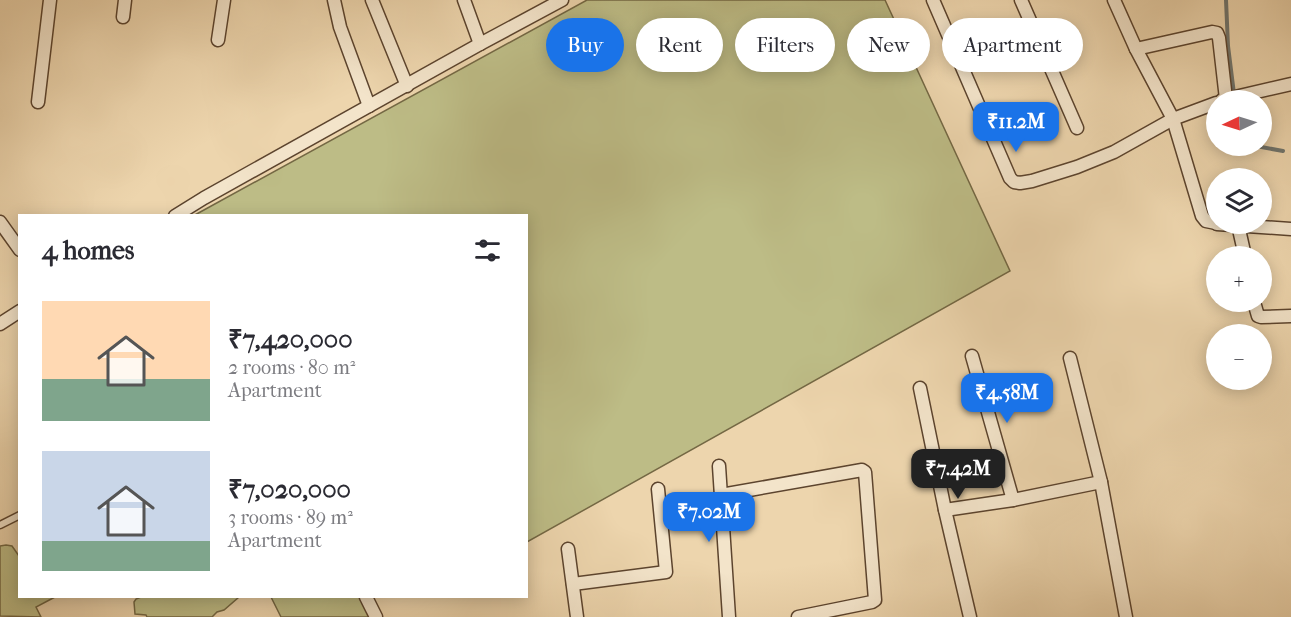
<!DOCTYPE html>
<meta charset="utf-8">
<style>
:root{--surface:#fff;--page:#f7f7f7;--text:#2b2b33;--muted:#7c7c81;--accent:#1a73e8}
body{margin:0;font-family:"IM FELL French Canon",serif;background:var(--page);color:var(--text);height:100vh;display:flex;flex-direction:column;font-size:22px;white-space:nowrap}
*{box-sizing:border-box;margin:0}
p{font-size:20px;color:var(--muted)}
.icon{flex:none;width:33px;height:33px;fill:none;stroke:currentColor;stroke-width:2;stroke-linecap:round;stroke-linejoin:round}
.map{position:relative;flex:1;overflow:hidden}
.drawer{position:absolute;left:18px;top:214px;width:510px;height:384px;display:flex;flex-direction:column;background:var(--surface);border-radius:0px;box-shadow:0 3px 15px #0003}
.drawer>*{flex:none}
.guide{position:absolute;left:546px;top:18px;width:570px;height:54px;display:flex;gap:12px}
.needle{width:39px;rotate:266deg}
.controls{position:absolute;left:1206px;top:90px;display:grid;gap:12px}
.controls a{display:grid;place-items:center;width:66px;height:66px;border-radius:50%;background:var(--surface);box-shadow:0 3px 15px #0003;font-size:30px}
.price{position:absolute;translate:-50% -51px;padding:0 14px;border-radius:12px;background:var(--accent);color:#fff;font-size:20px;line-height:39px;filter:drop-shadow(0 2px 3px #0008)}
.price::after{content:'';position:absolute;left:50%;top:36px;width:18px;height:14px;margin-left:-9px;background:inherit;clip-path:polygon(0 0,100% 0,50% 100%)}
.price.selected{background:#222;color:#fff}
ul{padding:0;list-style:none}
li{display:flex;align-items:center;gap:18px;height:150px;padding:0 24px}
li span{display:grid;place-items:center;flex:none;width:168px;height:120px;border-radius:0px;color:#555}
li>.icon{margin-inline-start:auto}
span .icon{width:72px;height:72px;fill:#fffc;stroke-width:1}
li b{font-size:26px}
h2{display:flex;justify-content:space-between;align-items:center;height:72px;padding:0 24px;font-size:26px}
.tag{padding:0 21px;border-radius:27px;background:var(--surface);box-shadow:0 3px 15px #0003;font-size:21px;line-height:54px}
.tag.selected{background:var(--accent);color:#fff}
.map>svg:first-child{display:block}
</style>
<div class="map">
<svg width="1291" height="617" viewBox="0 0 1291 617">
<rect width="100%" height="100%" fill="#edd5ad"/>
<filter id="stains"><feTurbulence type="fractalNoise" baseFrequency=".00333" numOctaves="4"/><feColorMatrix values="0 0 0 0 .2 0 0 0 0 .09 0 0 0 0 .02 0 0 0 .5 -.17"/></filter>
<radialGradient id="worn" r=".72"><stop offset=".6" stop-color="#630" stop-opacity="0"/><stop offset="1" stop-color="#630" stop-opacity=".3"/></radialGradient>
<!-- green -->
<g fill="#bdbc86" stroke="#746844" stroke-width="1.5">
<path d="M587,0H885L1010,271L527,542L526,216H193Z"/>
<path d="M6,545L12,546L19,556L20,597H55L36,607L41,617L0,616V546Z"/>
<path d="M141,597H239L224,610L217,612L212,617H147L146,615L135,614L134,602L136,599Z"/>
<path d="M271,597H363L373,617H281Z"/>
</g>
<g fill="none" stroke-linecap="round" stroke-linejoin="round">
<!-- stream -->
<g stroke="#70756e" stroke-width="4">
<path d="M1226,0L1228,46L1234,94"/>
<path d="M1256,146L1283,151"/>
</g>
<!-- service casing -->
<g stroke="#5c442e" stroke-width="9">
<path id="service" d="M0,525L20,515"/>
</g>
<!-- minor casing -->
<g stroke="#5c442e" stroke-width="15">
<g id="minor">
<path d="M334,0L340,27L369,106"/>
<path d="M372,0L407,86"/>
<path d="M464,0L480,44"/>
<path d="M933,0L1010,178L1014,182L1020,183L1032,181L1077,167L1114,152L1173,119L1216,103"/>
<path d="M1021,0L1077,128"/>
<path d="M1114,0L1136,49L1173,119L1202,216L1206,221L1216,223"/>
<path d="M123,17L125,0"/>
<path d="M218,40L224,0"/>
<path d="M1136,49L1212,32L1217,33L1219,38L1226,99"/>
<path d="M962,66L1038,39"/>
<path d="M1222,100L1291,84"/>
<path d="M38,102L50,0"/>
<path d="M175,216L204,198L480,44L562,0"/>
<path d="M0,222L20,250"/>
<path d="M1217,224L1291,229"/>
<path d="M1238,225L1245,256"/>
<path d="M1254,302L1258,316L1261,317L1291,316"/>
<path d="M0,324L20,311"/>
<path d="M972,356L1013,500"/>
<path d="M1070,358L1101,482L1126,617"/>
<path d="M920,388L945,510L970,617"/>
<path d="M719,466L729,617"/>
<path d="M721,495L862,470L865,472L875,600L872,602L798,617"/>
<path d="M945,510L1013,500L1101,482"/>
<path d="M568,549L577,617"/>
<path d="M573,584L666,572L658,489"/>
<path d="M366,597L376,617"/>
</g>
</g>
<!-- service -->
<use href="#service" stroke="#f3e4ca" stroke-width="6"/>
<!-- minor -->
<use href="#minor" stroke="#f3e4ca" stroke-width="12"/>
</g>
<rect width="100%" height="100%" filter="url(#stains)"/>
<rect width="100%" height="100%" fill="url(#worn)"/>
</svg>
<div class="controls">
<a><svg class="needle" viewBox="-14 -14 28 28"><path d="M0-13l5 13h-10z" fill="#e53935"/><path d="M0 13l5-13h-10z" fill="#7c7c81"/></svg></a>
<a><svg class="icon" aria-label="layers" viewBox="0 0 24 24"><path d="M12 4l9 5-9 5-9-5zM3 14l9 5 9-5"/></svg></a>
<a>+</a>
<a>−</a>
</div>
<b class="price" style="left:1016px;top:153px">₹11.2M</b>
<b class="price" style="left:1007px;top:424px">₹4.58M</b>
<b class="price selected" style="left:958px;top:500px">₹7.42M</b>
<b class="price" style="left:709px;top:543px">₹7.02M</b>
<div class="guide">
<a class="tag selected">Buy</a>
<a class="tag">Rent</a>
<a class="tag">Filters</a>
<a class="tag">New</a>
<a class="tag">Apartment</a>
</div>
<section class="drawer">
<h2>4 homes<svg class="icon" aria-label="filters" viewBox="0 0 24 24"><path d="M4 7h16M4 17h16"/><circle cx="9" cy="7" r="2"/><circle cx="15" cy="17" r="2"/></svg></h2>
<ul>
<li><span style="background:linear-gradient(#ffd9b3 65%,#7fa58c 0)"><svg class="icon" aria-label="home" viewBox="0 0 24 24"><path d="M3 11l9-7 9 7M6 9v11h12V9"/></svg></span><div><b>₹7,420,000</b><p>2 rooms · 80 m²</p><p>Apartment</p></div></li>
<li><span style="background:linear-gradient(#c9d6e8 75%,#7fa58c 0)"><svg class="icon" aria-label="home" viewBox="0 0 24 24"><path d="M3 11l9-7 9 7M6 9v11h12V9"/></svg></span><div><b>₹7,020,000</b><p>3 rooms · 89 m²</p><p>Apartment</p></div></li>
</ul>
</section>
</div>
